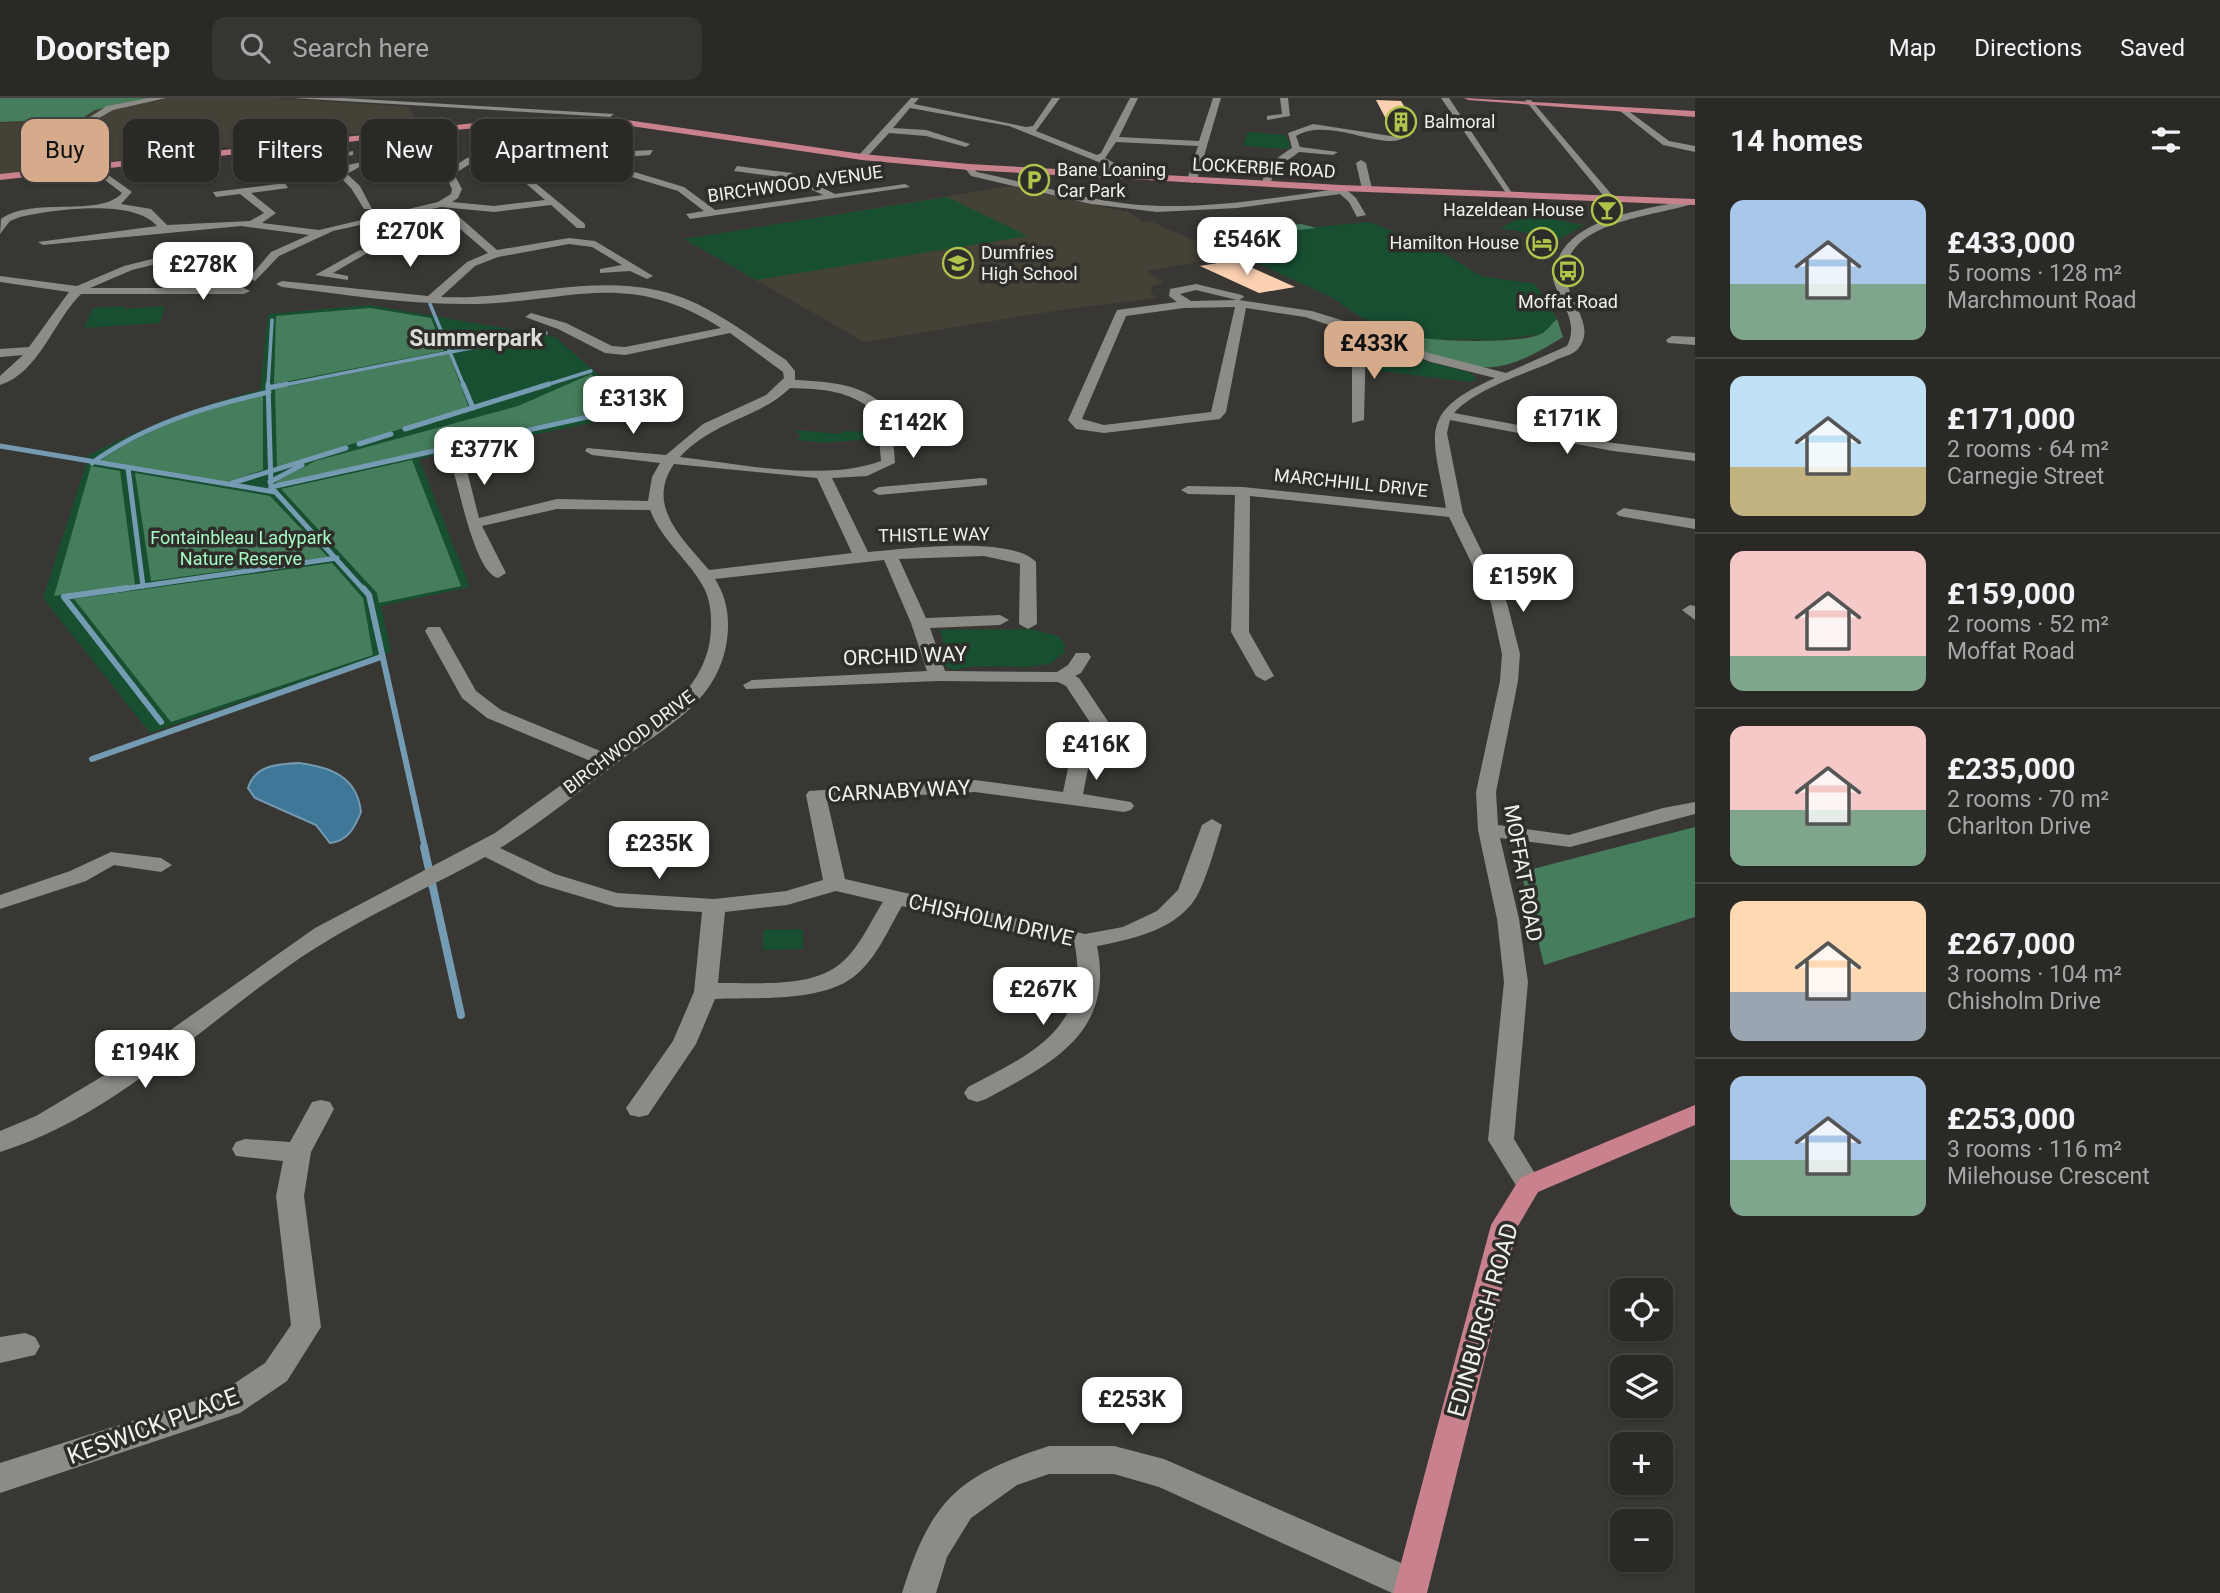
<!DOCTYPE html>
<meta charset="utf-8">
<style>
:root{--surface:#2a2926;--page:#363532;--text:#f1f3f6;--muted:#a5a6a7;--line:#464543;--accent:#d6ab8b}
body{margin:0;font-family:Roboto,sans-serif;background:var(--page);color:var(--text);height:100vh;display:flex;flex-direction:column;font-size:26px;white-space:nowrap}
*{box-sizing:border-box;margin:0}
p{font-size:23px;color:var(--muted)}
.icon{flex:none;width:38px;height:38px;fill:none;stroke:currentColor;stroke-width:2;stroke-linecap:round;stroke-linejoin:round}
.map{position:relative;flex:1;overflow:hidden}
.drawer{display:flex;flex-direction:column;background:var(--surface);width:525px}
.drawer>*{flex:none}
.hud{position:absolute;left:21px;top:21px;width:665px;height:63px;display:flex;gap:14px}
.controls{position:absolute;left:1610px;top:1180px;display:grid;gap:14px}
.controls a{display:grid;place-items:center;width:63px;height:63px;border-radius:14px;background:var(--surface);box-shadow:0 2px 5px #0004,0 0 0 2px var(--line);font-size:35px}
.price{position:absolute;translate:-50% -60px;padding:0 16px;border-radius:14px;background:#fff;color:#222;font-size:23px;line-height:46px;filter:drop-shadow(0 2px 4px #0008)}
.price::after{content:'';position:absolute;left:50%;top:42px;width:21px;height:16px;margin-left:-10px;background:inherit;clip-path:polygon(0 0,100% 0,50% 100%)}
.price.current{background:var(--accent);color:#111}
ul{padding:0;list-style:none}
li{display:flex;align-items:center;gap:21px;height:175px;padding:0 35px}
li+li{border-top:2px solid var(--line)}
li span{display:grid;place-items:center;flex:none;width:196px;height:140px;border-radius:14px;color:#555}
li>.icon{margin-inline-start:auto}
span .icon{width:84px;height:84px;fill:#fffc;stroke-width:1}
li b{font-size:30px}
h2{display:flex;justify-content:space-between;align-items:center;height:84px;padding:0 35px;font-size:30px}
.pill{padding:0 24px;border-radius:14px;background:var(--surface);box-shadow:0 2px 5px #0004,0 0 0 2px var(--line);font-size:24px;line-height:63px}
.pill.current{background:var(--accent);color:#111}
header{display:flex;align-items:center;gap:42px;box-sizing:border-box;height:98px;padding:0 35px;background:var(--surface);border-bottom:2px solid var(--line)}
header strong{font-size:33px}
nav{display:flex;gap:38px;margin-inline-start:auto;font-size:24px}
.search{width:490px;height:63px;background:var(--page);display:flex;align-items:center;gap:18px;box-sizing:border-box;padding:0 24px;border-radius:14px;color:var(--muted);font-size:26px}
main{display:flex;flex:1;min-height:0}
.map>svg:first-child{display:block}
</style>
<header>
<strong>Doorstep</strong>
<div class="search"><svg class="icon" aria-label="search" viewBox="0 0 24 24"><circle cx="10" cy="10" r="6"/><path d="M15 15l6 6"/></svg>Search here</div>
<nav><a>Map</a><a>Directions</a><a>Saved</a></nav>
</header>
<main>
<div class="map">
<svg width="1695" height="1495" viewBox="0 0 1695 1495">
<rect width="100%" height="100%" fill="#383733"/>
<!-- built -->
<g fill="#444237">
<path d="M154,0H276L409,9L420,30L260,45L0,77V25L82,22L97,12Z"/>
<path d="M1011,88L1131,115L1143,125L1150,123L1230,158L1147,173L1164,185L1151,188V195L1158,200L1073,210L864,244L684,141Z"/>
</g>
<!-- green -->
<g fill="#184f31">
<path d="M1248,34L1285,37L1290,46L1289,51L1243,48Z"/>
<path d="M947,99L1028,138L756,182L684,141Z"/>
<path d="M1525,116L1584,127L1560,141L1501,130Z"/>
<path d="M1371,124L1447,157L1481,178L1535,186L1557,221L1542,236L1499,242L1426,241L1398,237L1359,218L1331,199L1242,158L1234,144L1224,137Z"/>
<path d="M369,207L555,239L642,314L419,361L470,489L381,508L391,554L150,635L43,500L89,357C143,329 201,307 260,292L268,216Z"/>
<path d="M125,208L124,211L165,208L160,225L84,230L93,210Z"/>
<path d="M1368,245H1377L1399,256L1471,275L1477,281L1470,284L1365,271Z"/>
<path d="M796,332L841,336L843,333L871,334V341L824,345L798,342L800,338Z"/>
<path d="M1030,531L1058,538L1065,546L1064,555L1050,566L1026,569L974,568L953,572L942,566L948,561L940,532Z"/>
<path d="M803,831V851L763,852V832Z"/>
</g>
<!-- forest -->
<g fill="#467d5c">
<path d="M0,0H151L95,12L81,21L0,24Z"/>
<path d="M1265,120L1271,121L1239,132L1301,126L1317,130L1237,138V142L1250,151C1235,154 1221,154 1208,146L1211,140L1199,136C1206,130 1251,125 1265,120Z"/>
<path d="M370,210L431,220L444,253L274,286L276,218Z"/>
<path d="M1557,221L1563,239C1544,251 1517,267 1494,269C1456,273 1390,241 1356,225C1377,224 1382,233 1401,237C1427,243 1518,247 1541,236C1547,233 1552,225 1557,221Z"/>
<path d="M449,256L469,310L277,369L275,291Z"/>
<path d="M591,276L624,308L277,386L276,384L315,363L518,308Z"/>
<path d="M263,297V372L227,384L100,363C137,334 217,306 263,297Z"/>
<path d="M412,362L461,488L379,505L377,495L281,391Z"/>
<path d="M91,368L120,373L135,487L54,498Z"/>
<path d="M135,375L270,398L328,459L151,483Z"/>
<path d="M332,465L363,500L373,557L171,624L74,501Z"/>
<path d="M1695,729V819L1544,867L1521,774Z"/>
</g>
<!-- water -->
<path fill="#3f7799" stroke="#749bb2" stroke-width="2" d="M299,665C330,669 357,678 361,714C355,729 348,743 330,745L316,727L255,700L248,690C255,667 278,666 299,665Z"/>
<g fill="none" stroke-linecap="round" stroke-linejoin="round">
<!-- stream-far3 -->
<g stroke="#749bb2" stroke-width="3.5">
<path d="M430,206L464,288"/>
<path d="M268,288L272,222"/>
<path d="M279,288L546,235"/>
<path d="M543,288L591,273"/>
</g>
<!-- stream-far2 -->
<g stroke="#749bb2" stroke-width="5">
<path d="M268,286L271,389L364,492"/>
<path d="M463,286L473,310"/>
<path d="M268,290L287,286"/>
<path d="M405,331L549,286"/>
<path d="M359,346L391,336"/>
<path d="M0,348L275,394"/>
<path d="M92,365C144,327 207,308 269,294"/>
<path d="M128,370L143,488"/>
<path d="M270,384L302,367"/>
<path d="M232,385L346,350"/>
<path d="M271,389L628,310"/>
<path d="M115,492L337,460"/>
</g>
<!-- stream-far1 -->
<g stroke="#749bb2" stroke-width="6">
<path d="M127,490L64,499L161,624"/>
<path d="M363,490L369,497L425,750"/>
<path d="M92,661L381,559"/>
</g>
<!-- stream -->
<path stroke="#749bb2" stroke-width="8" d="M424,749L461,917"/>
</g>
<!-- building -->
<g fill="#fcd1b2">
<path d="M1376,2L1401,3L1415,26L1388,25Z"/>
<path d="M1235,162L1295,189L1259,195L1200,168Z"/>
</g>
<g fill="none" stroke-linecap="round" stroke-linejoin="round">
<!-- minor -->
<g fill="#8c8b86" fill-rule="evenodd">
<path d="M149,0H166L113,12L92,24L89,41L100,52L104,68L100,71L132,94L121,106L151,111L167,127L250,123L264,115L240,96L216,99L213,94L285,85L288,90L251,95L276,115L262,125L319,132L438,104L451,96L452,91L444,75L467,60L564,42L604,25L607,30L575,44L617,54L653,52L650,57L623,59L631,73L684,89L715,112L823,97L787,80L734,73L737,68L792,75L835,96L905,86L910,89L690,121L686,116L704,113L678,93L625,77L614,59L566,47L473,64L454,76L462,91L458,100L452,104L494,108L545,102L514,75L489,78L484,75L508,70L505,67L510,64L585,126V130H577L551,107L494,114L441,109L333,133L279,158L255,183L249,180L271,154L309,137L241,128L43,147L38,144L157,128C133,100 53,112 20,119L10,123L0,136L1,121C32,98 100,120 122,95L93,73L97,70L92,53L80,42L84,23L107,8Z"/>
<path d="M292,0H344L614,16L610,19Z"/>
<path d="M911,0H919L914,6L1026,29L1033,28L1052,0H1060L1036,33L1097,57L1101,55L1130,0H1138L1119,39L1199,43L1213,0H1221L1197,82L1192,85L1187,82L1198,48L1116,44L1105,60L1116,66L1115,77L1110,80L1105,77L1106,67L1009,28L910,10L893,30L926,32L970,46L966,49L926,38L889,35L865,61H859V57Z"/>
<path d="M1280,0H1288L1290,18L1267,22V18L1282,16Z"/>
<path d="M1441,0H1449L1514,98H1508Z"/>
<path d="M1525,2H1531L1612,97V101H1606Z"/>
<path d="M1623,9L1669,43L1695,48V54L1663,47L1620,13Z"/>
<path d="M1313,26L1404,40C1382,53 1328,18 1296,38L1300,49L1338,54L1333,57L1299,54L1276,71L1269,88H1263C1261,70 1278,59 1292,50L1288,35Z"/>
<path d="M422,33L439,50V54L361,68L347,76L360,88L372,111H364L351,90L337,76L342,71L334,68L326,59L353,53V57L337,60L348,67L430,50L418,36Z"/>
<path d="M187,56H193L212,85H206Z"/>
<path d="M1361,62L1366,65L1372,91L1367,94L1362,91L1356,65Z"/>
<path d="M969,66L977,74C1028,85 1078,100 1129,106C1198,113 1268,101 1336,91L1341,87L1356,100L1366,117L1357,119L1349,104L1340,96L1237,110L1157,114L1091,106L971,78L964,69Z"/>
<path d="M1689,101L1692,106C1658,117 1590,122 1571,156C1550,193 1602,222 1578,251C1573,257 1561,259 1554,263C1525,276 1475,291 1454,315L1613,345L1695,355V363L1613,353L1450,322L1447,335L1463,415L1507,505L1520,556L1518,583L1496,694L1498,727L1569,737L1663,710L1695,704V716L1570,749L1500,740L1519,821L1528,884L1514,1041L1542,1087L1538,1094L1529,1097L1520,1094L1488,1042L1504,884L1497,821L1478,732L1476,694L1500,583L1502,556L1491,505L1449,419L1250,398L1249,534L1274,578L1265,583L1256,578L1231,534L1235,397L1188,396L1181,392L1188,388L1243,389L1446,410C1433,336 1416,315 1495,280L1431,264L1366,240L1364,322L1352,325V241L1356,236L1305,219L1246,210L1226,314L1220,321L1104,335L1076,331L1068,322L1117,212L1177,204L1169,198L1170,191L1196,186L1242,197L1244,199L1239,202L1312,213L1370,231L1429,255L1506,275L1567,248C1580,223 1559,204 1553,181C1558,118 1642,114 1689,101ZM1196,192L1237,202L1191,203L1180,196ZM1235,209L1211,314L1104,327L1082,321L1126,218L1184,210Z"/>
<path d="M449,117H457L497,152L569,140L595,143L653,178L647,181L630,173L600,175V171L622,167L592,149L569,146L498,159L475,168L441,199C521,203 608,169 686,201C722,216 754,241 786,262L795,273V282C830,284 867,285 891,315L895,365L867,378L832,380L868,454C903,451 1011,437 1036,464L1037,526L1028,531L1019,526L1020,466L984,458L899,461L926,520L1000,517L1009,522L1000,527L930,530L945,573L1057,574L1068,567L1076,555H1088L1091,559L1081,575L1075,578L1079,580L1111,628L1109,632H1095L1066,588L1058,584L938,583L746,591L743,587L752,582L927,573L911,525L884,462L715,481C727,500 730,520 727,542C718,606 663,630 617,665C578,694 541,725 500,750L555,776L617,795L714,801L786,793L823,782L806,697L809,693L975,682L1063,694L1070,661L1080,655L1090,661L1083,696L1131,704L1134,708L1131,712L1124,714L975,694L827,702L845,781L1085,836L1123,829L1157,813L1178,792L1202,727L1212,721L1222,727C1215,749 1209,773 1199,794C1181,831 1134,841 1097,848C1115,935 1051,966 986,1001L977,1004L968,1001L964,995L968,989C1031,956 1090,931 1075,848L902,808C889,830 877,859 857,876C825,905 756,899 715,901L696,946L648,1017L639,1019L630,1017L626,1010L673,943L694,894L702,814L616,809L539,786L485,759C419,795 351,824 290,867C197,932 110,1020 0,1054V1033L36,1018L118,969L315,830L495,735L593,664L487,620L462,600L425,533L428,529H440L476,593L501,612L605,655C649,623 700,601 710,542C712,525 712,506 704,490C690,463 662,443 650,412L557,411L482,428L506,475L498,480C474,474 459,387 451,365L458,361L465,365L479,420L557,401L648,403L652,379L660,365L592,357L585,353L587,350L666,357L703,326L766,297L784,280L783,274L730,235L625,257L605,255L558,231L525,219L531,215L566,225L612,248L625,249L721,230C623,168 566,207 463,206C402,206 342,196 282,189L276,186L282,183L428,198L467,164L488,155L458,129L428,133L423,130L452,124ZM790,290C823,291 851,292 877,316L881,363C825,384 739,366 680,359C714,322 760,320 790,290ZM674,366L817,380L852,455L709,472C683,441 645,408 674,366ZM836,793L883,804C870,824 859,851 840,866C809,891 755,884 718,885L725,814L787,807Z"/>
<path d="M360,152L369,154L333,175L348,178V182L315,177Z"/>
<path d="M184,153L189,156L188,158L132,172L90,190H244L250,193L244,196H81C54,222 39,275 0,287V278L23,257L0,259V251L29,249L69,194L0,184V178L77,188L124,168Z"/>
<path d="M1672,238L1695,239V247L1668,245L1666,242Z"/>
<path d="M982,380L987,381V387L879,397L872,393L879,389Z"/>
<path d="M1624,410L1695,421V431L1619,418L1616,415Z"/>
<path d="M1690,507L1695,508V522L1682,512Z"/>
<path d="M111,754L161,760L172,767L161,774L114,767L86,783L0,811V797L70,773Z"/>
<path d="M321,1002L330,1004L334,1011L311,1054L304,1098L321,1229L287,1283L240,1315L0,1395V1365L220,1295L265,1265L291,1227L276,1098L283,1063L236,1058L232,1051L236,1044L245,1041L290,1044L312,1004Z"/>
<path d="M25,1235L35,1239L40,1248L35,1257L0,1265V1239Z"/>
<path d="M1049,1348H1114L1164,1361L1424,1475L1429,1487L1425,1495H1392L1159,1389L1114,1376H1049L1017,1387L971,1420L947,1459L936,1495H902C931,1402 957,1378 1049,1348Z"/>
</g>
<!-- major -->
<g fill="#c9828d" fill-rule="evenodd">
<path d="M1464,0L1695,13V19L1468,2Z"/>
<path d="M521,20L589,23L465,31L0,82V76Z"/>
<path d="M613,20L862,56L969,66L1341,87L1695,101V107L1341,93L969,72L862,62L610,25Z"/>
<path d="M1695,1007V1027L1538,1094L1518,1128L1427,1495H1393L1491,1127L1520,1080Z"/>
</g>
</g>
<!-- icons -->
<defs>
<g id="building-ring" transform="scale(1.575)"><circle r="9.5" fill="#2e2d29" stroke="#b2c34c" stroke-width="1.5"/><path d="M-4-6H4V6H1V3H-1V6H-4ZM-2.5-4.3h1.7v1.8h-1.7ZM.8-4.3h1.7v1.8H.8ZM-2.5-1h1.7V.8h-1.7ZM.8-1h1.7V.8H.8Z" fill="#b2c34c"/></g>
<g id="parking-ring" transform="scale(1.575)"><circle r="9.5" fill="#2e2d29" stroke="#b2c34c" stroke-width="1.5"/><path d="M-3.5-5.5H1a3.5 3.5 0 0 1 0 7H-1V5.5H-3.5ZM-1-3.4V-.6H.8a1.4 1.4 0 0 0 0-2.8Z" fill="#b2c34c"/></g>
<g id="bar-ring" transform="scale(1.575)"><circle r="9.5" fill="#2e2d29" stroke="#b2c34c" stroke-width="1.5"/><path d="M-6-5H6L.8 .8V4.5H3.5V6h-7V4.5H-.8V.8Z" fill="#b2c34c"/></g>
<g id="hotel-ring" transform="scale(1.575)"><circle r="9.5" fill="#2e2d29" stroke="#b2c34c" stroke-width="1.5"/><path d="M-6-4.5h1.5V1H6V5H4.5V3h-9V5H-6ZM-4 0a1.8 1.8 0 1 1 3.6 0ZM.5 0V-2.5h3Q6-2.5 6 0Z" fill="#b2c34c"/></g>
<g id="school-ring" transform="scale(1.575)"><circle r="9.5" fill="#2e2d29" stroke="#b2c34c" stroke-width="1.5"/><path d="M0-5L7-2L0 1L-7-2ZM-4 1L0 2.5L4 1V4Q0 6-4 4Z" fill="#b2c34c"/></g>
<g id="bus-ring" transform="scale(1.575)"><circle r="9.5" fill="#2e2d29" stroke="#b2c34c" stroke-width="1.5"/><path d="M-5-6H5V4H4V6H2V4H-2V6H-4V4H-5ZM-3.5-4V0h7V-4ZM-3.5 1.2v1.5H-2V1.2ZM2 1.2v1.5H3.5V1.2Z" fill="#b2c34c"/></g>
</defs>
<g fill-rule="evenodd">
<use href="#building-ring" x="1401" y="24"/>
<use href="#parking-ring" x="1034" y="82"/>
<use href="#bar-ring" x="1607" y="112"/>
<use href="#hotel-ring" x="1542" y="145"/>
<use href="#school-ring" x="958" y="165"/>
<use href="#bus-ring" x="1568" y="173"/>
</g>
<g text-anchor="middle" stroke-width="7" stroke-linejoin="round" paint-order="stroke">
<!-- far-poi labels -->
<g font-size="18" fill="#f0f0ed" stroke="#2e2d29" text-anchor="start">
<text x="1424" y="30">Balmoral</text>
<text x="1057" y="78">Bane Loaning<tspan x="1057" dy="21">Car Park</tspan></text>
<text x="1584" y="118" text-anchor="end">Hazeldean House</text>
<text x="1519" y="151" text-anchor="end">Hamilton House</text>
<text x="981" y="161">Dumfries<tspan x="981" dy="21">High School</tspan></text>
<text x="1568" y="210" text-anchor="middle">Moffat Road</text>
</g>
<!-- far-street labels -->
<g font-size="18" fill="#f0f0ed" stroke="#2e2d29">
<text transform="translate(1264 70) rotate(3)" y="6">LOCKERBIE ROAD</text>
<text transform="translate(795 86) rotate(-8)" y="6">BIRCHWOOD AVENUE</text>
<text transform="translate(1351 385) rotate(6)" y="6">MARCHHILL DRIVE</text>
<text transform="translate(934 437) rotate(-1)" y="6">THISTLE WAY</text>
<text transform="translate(629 644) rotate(-37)" y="6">BIRCHWOOD DRIVE</text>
</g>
<!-- far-park labels -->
<g font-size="18" fill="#a6fac5" stroke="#2e2d29">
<text x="241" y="446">Fontainbleau Ladypark<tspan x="241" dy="21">Nature Reserve</tspan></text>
</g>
<!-- street labels -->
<g font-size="21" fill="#f0f0ed" stroke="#2e2d29">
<text transform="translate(905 558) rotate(-2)" y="7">ORCHID WAY</text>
<text transform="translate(899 693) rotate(-3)" y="7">CARNABY WAY</text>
<text transform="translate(1523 775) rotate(80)" y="7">MOFFAT ROAD</text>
<text transform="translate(991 822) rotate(13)" y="7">CHISHOLM DRIVE</text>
</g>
<!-- far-district labels -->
<g font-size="23" font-weight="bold" fill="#dddcd6" stroke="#2e2d29">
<text x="476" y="248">Summerpark</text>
</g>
<!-- near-street labels -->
<g font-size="24" fill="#f0f0ed" stroke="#2e2d29">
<text transform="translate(1483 1222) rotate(-74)" y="8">EDINBURGH ROAD</text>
<text transform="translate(153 1328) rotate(-20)" y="8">KESWICK PLACE</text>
</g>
</g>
</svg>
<div class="controls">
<a><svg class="icon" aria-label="locate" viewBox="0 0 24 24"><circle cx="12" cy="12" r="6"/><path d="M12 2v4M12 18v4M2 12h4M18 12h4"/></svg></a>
<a><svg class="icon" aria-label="layers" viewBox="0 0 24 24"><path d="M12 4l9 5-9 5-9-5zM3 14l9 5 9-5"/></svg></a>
<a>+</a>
<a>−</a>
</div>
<b class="price" style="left:410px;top:171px">£270K</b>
<b class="price" style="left:1247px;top:179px">£546K</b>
<b class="price" style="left:203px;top:204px">£278K</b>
<b class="price current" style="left:1374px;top:283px">£433K</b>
<b class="price" style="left:633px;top:338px">£313K</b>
<b class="price" style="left:1567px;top:358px">£171K</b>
<b class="price" style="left:913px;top:362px">£142K</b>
<b class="price" style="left:484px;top:389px">£377K</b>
<b class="price" style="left:1523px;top:516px">£159K</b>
<b class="price" style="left:1096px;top:684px">£416K</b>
<b class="price" style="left:659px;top:783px">£235K</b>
<b class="price" style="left:1043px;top:929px">£267K</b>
<b class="price" style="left:145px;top:992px">£194K</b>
<b class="price" style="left:1132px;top:1339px">£253K</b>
<div class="hud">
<a class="pill current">Buy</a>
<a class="pill">Rent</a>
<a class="pill">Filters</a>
<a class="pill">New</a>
<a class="pill">Apartment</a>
</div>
</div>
<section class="drawer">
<h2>14 homes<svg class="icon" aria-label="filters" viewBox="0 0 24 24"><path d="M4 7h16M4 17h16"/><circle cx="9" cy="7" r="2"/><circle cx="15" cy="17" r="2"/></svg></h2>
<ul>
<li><span style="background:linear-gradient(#a9c7e8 60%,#7fa58c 0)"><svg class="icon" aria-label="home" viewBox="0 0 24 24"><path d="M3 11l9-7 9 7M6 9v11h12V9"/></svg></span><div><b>£433,000</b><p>5 rooms · 128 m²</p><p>Marchmount Road</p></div></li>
<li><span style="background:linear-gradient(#bfe0f5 65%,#c2b280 0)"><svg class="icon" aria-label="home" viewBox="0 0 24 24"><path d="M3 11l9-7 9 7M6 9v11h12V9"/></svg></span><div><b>£171,000</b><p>2 rooms · 64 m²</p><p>Carnegie Street</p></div></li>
<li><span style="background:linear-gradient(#f6c9c9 75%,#7fa58c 0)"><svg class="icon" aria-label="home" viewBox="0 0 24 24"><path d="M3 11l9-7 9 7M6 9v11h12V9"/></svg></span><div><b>£159,000</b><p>2 rooms · 52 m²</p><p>Moffat Road</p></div></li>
<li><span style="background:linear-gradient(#f6c9c9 60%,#7fa58c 0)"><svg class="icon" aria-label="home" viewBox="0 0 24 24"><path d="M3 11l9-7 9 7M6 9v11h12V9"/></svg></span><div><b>£235,000</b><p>2 rooms · 70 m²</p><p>Charlton Drive</p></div></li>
<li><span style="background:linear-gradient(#ffd9b3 65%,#9aa5b1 0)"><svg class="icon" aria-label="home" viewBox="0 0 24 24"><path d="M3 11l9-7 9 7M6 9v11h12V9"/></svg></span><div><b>£267,000</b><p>3 rooms · 104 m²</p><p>Chisholm Drive</p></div></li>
<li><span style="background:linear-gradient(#a9c7e8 60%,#7fa58c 0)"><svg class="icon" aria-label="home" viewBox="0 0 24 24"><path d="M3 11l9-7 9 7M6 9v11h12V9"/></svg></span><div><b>£253,000</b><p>3 rooms · 116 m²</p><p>Milehouse Crescent</p></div></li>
</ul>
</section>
</main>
